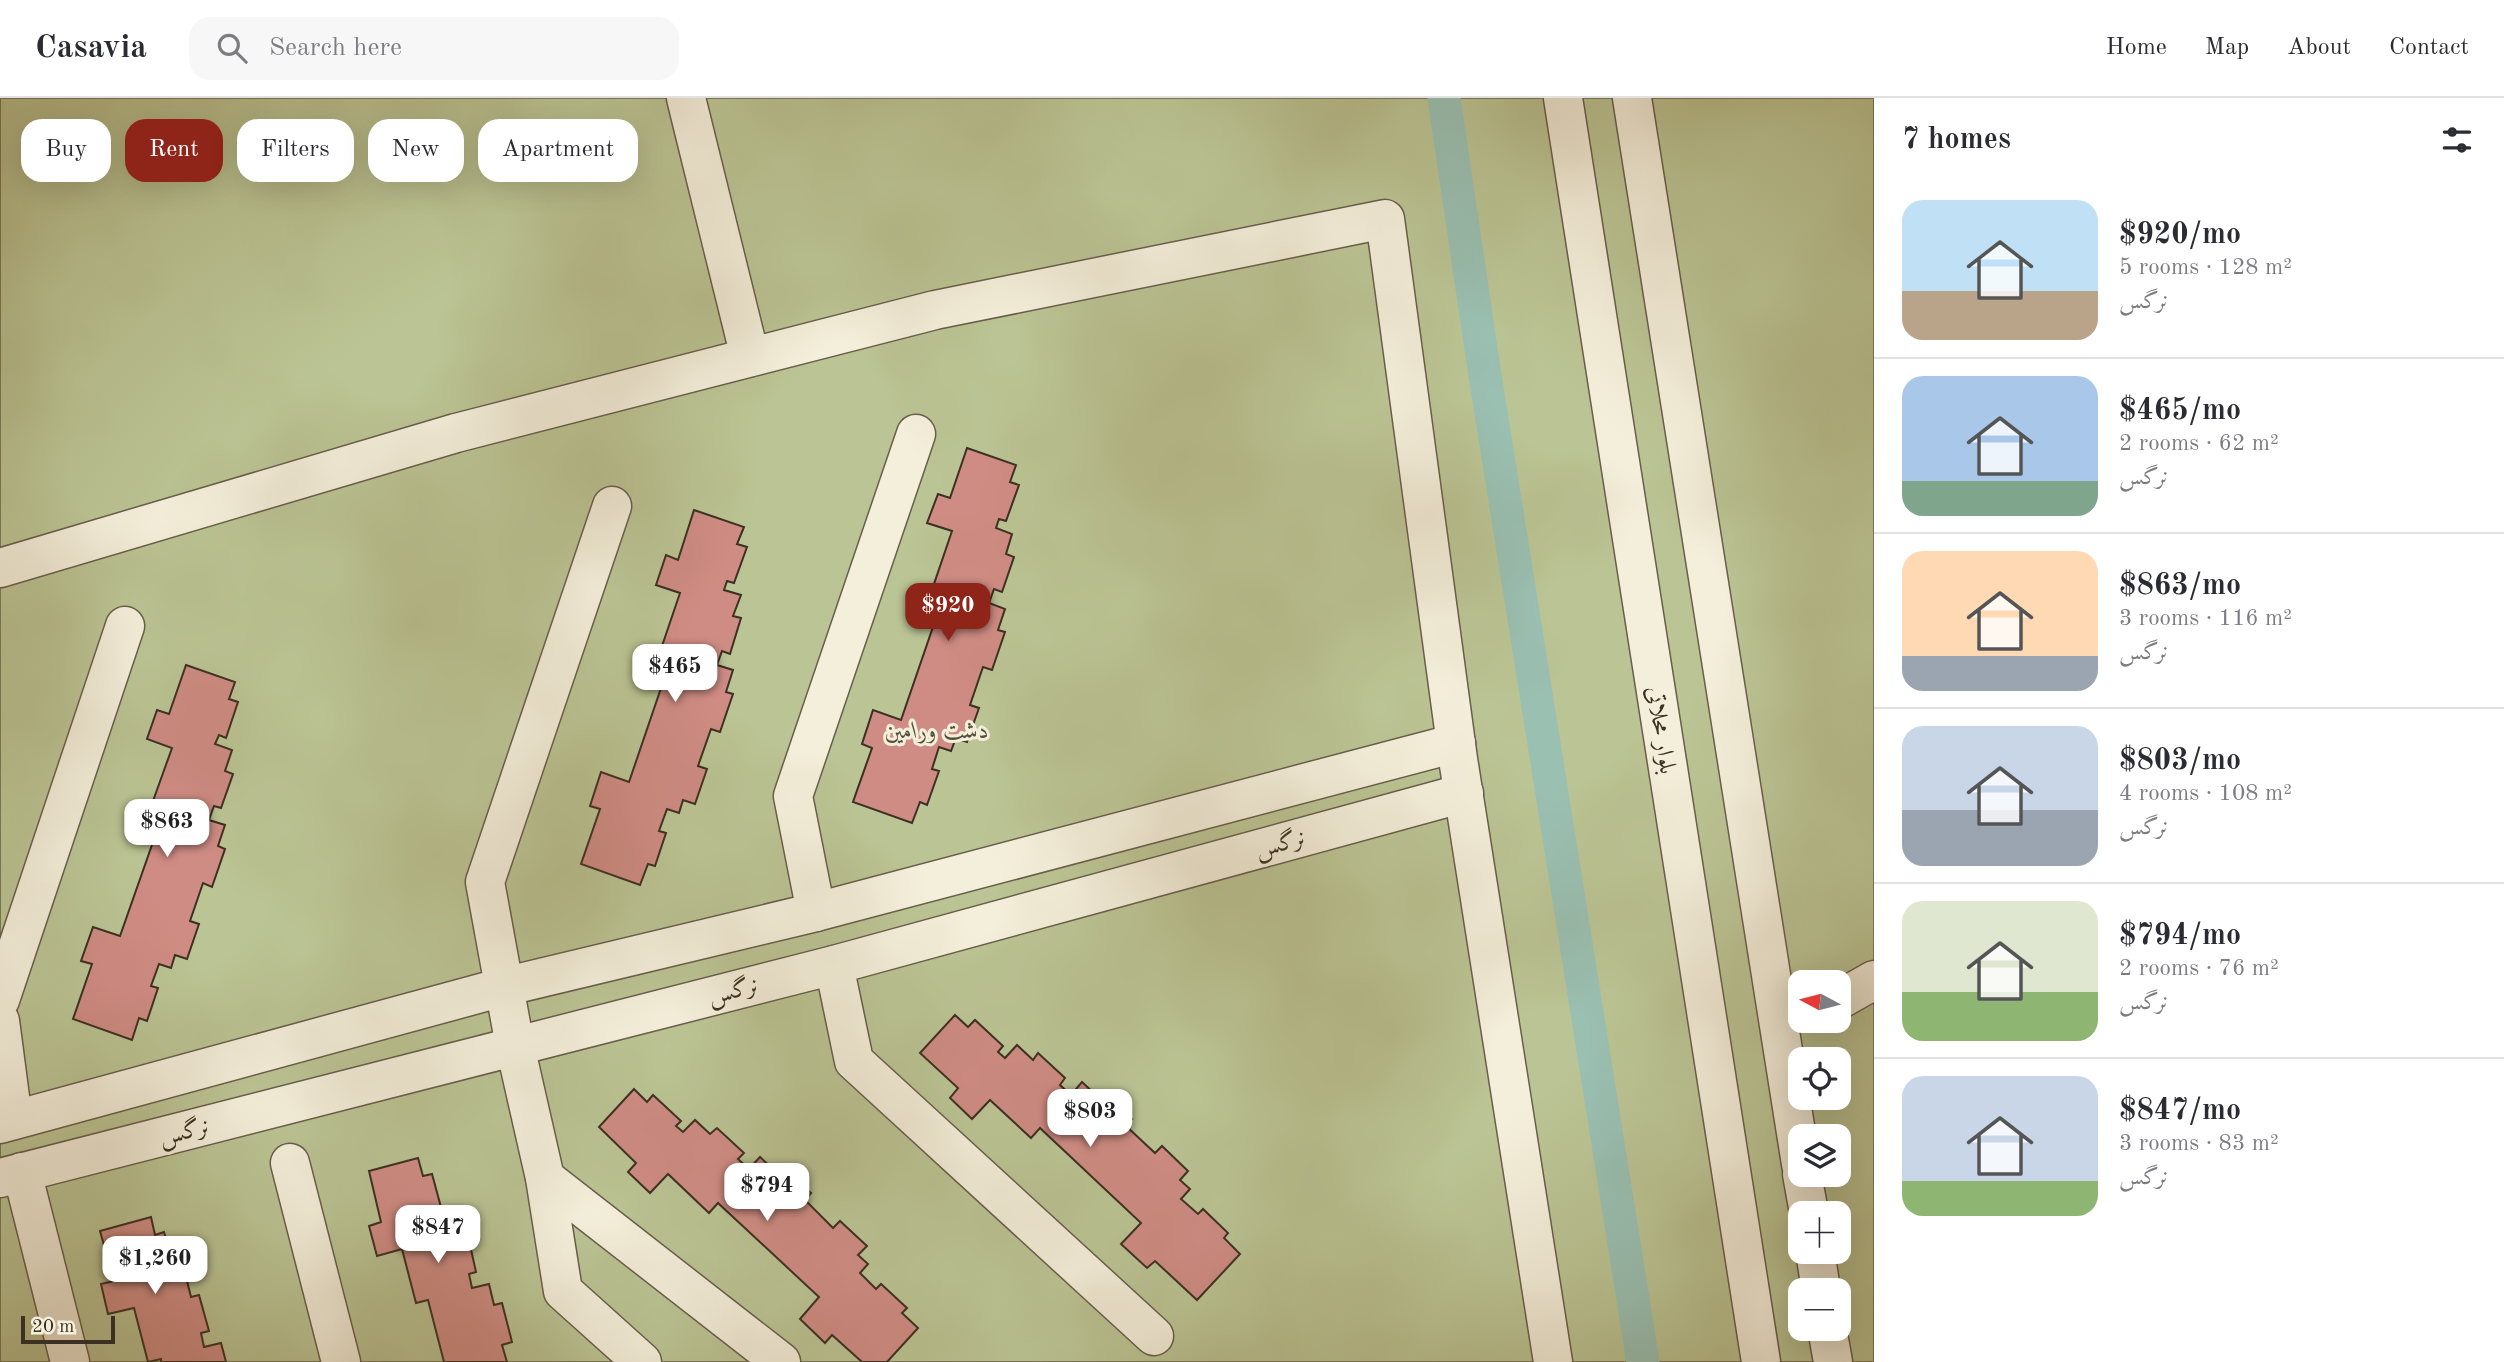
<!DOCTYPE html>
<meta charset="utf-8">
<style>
:root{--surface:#fff;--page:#f7f7f7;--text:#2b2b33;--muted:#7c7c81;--line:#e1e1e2;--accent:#8f2418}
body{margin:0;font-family:"Old Standard TT",Amiri,serif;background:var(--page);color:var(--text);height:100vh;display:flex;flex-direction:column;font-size:26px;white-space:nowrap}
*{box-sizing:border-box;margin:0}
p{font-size:23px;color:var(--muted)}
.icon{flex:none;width:38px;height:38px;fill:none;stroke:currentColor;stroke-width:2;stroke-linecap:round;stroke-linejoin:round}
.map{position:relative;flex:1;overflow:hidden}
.drawer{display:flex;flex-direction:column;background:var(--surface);width:630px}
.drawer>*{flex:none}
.guide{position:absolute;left:21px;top:21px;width:665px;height:63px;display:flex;gap:14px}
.needle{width:46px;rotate:277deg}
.buttons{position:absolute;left:1788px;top:872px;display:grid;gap:14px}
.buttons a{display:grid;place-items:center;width:63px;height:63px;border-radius:14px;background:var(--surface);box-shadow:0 7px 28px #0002;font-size:35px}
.scale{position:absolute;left:21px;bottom:18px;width:94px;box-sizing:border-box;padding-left:7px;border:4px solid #3c3022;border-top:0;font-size:19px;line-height:24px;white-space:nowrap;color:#3c3022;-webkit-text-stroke:5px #f4efdb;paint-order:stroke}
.price{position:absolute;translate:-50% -60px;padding:0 16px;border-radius:14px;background:#fff;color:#222;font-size:23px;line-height:46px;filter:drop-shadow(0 2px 4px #0008)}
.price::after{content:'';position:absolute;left:50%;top:42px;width:21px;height:16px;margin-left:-10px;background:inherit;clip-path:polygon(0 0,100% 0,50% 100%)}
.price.selected{background:var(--accent);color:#fff}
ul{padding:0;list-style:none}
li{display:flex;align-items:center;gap:21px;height:175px;padding:0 28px}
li+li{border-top:2px solid var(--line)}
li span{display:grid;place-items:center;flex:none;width:196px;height:140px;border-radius:21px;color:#555}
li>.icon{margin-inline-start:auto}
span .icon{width:84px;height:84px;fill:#fffc;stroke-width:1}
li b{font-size:30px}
h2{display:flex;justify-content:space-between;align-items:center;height:84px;padding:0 28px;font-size:30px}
.pill{padding:0 24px;border-radius:21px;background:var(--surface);box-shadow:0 7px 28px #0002;font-size:24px;line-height:63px}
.pill.selected{background:var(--accent);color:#fff}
header{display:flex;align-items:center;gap:42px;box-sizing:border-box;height:98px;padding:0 35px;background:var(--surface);border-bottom:2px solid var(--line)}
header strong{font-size:33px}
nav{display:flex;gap:38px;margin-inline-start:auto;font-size:24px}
.search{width:490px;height:63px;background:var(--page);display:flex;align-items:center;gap:18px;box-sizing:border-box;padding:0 24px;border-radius:21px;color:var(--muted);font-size:26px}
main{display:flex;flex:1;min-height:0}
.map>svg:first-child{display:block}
</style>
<header>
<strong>Casavia</strong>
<div class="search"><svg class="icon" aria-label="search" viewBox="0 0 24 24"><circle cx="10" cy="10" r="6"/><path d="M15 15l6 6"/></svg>Search here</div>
<nav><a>Home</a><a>Map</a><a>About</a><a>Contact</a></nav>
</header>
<main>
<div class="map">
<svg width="1874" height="1264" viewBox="0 0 1874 1264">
<rect width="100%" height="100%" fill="#eee6c8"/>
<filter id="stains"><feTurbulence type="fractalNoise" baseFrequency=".00286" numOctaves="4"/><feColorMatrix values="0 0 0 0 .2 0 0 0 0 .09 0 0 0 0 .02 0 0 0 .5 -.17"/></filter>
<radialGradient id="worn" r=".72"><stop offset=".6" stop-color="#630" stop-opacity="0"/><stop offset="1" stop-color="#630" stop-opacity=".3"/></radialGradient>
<!-- green -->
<path fill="#bbc494" stroke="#7c7a5b" stroke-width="2" fill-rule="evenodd" d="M0,0H1874V1264H0ZM1801,884H1839V922H1801ZM1801,961H1839V999H1801ZM1801,1038H1839V1076H1801ZM1801,1115H1839V1153H1801ZM1801,1192H1839V1230H1801Z"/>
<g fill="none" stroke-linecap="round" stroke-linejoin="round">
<!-- canal -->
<path stroke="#9ac0b2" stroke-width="33" d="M1444,0L1484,271L1643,1264"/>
</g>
<!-- building -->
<g fill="#cf8c84" stroke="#3c3022" stroke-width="2">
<path d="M967,350L1016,367L1010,384L1019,387L1006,423L999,421L996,430L1012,436L1006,456L1014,459L1002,494L994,491L989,505L1005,511L998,532L1005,534L992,572L983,569L970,607L979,610L967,644L956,640L951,653L939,649L932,671L939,673L927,707L920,704L912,725L853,704L872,650L862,646L873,612L901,622L946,491L934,486L952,433L927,425L938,396L950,400Z"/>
<path d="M694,412L744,429L737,446L747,449L734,485L727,483L724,492L741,497L733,518L741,520L730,556L722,553L717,567L733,572L726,594L733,596L720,634L711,631L698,668L707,671L695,706L683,702L679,715L667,711L659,733L666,735L655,768L648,766L640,787L581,766L600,711L590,708L601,674L629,684L674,552L662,548L680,495L656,487L666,457L678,462Z"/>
<path d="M186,567L235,584L229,601L238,604L226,640L219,637L215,646L232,652L225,673L233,676L221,710L214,708L209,722L225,727L218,748L225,751L212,789L203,785L190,823L199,826L187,861L175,857L171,870L159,866L151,888L158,890L147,923L139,920L132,942L73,921L92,866L81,863L93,829L120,838L166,707L153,703L172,650L147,641L157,612L169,616Z"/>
<path d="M955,917L968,929L975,922L1003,948L998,954L1005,960L1017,947L1033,962L1038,955L1065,980L1060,987L1071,997L1082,984L1098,999L1103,993L1132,1021L1126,1028L1155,1055L1162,1048L1188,1073L1180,1082L1190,1091L1181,1101L1198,1116L1203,1111L1228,1135L1224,1140L1240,1156L1197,1202L1155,1163L1147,1170L1121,1146L1141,1125L1040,1030L1031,1040L990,1002L972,1021L950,1000L958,990L920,955Z"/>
<path d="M634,991L647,1004L653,997L681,1023L676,1028L683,1034L695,1022L710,1036L717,1030L744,1055L738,1061L749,1071L760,1059L776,1074L782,1068L811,1095L805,1102L833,1130L840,1123L867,1148L858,1157L868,1166L860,1175L876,1191L881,1186L907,1210L902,1215L918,1230L887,1264H862L832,1237L825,1245L800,1221L819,1199L718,1105L709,1115L668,1076L650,1095L628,1074L636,1065L599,1029Z"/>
<path d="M418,1060L423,1078L432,1076L442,1113L434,1114L437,1124L453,1120L459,1140L468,1138L476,1174L469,1176L472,1190L489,1186L494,1207L502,1205L512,1244L502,1247L507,1264H444L428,1202L416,1205L402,1151L377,1158L369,1128L381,1124L369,1073Z"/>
<path d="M151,1119L155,1137L164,1134L174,1172L167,1174L169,1183L186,1179L191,1199L199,1197L209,1233L201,1235L204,1249L221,1245L226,1264H161V1261L148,1264L134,1210L108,1216L101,1186L114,1183L100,1133Z"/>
</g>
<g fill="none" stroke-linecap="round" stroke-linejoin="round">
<!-- minor casing -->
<g stroke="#685e4c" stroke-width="41">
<g id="minor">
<path d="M686,0L750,259"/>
<path d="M1563,0L1761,1264"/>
<path d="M1632,0L1801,1066"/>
<path d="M612,408L485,784L515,948L545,1080L563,1193L642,1264"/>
<path d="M0,470L456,335L935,212L1385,121L1458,661L1553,1264"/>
<path d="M816,814L793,698L916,336"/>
<path d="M834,867L854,963L1154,1238"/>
<path d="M0,902L125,528"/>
<path d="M1839,902L1874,882"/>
<path d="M0,923L13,1022"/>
<path d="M0,1026L503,889L816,814L1456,645"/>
<path d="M290,1065L341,1264"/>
<path d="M22,1074L70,1264"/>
<path d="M1802,1076L1809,1115"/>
<path d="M0,1080L834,867L1464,695"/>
<path d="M545,1080L781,1264"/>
<path d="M1815,1153L1821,1192"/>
<path d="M1827,1230L1833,1264"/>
</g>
</g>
<!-- minor -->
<use href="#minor" stroke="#f4efdb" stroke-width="38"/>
</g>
<g text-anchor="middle" stroke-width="6" stroke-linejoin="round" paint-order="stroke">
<!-- park labels -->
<g font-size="24" font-style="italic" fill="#554e39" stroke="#f4efdb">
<text x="937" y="640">دشت ورامین</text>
</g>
<!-- street labels -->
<g font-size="24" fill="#3c3022" stroke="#f4efdb">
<text transform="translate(1662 632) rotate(81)" y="8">بلوار محلاتی</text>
<text transform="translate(1280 745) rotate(-15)" y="8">نرگس</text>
<text transform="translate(733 892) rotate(-14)" y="8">نرگس</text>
<text transform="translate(184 1033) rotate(-14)" y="8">نرگس</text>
</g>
</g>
<rect width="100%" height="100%" filter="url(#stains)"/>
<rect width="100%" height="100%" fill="url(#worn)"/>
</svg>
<div class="buttons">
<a><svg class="needle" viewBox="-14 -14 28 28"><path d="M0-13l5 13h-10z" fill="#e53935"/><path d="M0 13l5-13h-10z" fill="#7c7c81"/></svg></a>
<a><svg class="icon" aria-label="locate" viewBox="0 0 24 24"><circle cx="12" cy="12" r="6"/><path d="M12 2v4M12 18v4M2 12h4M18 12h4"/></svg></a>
<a><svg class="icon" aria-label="layers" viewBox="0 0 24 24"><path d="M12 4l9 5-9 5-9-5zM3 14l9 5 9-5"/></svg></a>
<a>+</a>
<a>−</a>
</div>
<div class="scale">20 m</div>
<b class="price selected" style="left:948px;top:545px">$920</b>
<b class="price" style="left:675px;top:606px">$465</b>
<b class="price" style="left:167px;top:761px">$863</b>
<b class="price" style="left:1090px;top:1051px">$803</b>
<b class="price" style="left:767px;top:1125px">$794</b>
<b class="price" style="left:438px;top:1167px">$847</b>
<b class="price" style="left:155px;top:1198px">$1,260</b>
<div class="guide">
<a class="pill">Buy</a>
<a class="pill selected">Rent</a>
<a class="pill">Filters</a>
<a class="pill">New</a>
<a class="pill">Apartment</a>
</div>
</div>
<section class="drawer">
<h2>7 homes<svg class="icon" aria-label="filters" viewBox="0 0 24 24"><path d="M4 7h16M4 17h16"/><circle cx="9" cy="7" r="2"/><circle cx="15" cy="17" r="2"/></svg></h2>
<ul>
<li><span style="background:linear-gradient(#bfe0f5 65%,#b9a48a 0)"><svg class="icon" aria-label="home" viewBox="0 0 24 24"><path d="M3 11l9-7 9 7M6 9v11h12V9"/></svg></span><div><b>$920/mo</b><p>5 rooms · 128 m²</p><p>نرگس</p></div></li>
<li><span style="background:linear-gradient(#a9c7e8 75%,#7fa58c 0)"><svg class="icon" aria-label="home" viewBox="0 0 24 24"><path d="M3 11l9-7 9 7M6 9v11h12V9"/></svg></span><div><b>$465/mo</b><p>2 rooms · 62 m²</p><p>نرگس</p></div></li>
<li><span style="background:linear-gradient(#ffd9b3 75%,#9aa5b1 0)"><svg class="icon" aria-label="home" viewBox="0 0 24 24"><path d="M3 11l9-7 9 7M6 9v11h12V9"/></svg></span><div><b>$863/mo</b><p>3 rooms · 116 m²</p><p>نرگس</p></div></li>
<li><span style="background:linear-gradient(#c9d6e8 60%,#9aa5b1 0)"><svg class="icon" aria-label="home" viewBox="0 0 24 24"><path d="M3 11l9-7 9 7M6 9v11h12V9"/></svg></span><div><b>$803/mo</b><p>4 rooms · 108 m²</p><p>نرگس</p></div></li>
<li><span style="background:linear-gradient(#dfe7d0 65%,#8fb573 0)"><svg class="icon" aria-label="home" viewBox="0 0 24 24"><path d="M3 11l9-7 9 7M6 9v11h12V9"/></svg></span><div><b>$794/mo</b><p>2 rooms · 76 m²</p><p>نرگس</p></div></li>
<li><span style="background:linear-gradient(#c9d6e8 75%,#8fb573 0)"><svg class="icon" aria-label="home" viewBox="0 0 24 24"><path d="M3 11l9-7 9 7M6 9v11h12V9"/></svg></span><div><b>$847/mo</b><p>3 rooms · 83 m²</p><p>نرگس</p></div></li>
</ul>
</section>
</main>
